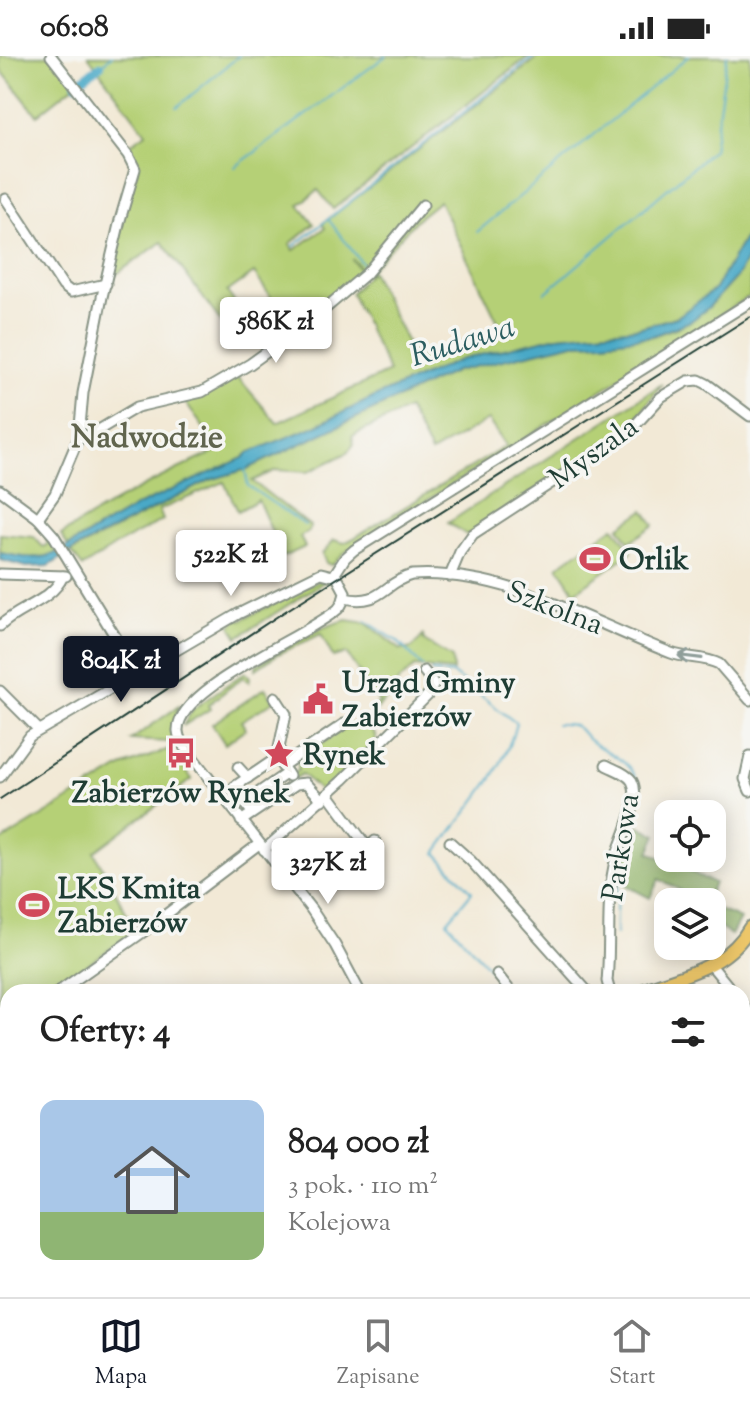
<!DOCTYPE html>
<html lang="pl">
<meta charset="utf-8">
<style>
:root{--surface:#fff;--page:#f6f6f6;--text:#222;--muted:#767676;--line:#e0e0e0;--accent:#111827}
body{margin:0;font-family:"Sorts Mill Goudy",serif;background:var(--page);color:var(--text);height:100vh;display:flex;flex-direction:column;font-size:30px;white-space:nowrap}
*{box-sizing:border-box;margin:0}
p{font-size:26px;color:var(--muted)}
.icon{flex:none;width:44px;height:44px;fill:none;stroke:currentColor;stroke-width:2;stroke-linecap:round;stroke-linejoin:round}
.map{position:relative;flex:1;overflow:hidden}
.details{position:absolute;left:0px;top:928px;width:750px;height:314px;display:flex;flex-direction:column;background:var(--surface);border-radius:24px 24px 0 0;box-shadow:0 4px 20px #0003}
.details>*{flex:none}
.tools{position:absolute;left:654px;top:744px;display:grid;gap:16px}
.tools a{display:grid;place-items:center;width:72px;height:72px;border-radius:16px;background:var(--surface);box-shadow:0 4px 20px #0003;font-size:40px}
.price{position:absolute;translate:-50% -68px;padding:0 18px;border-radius:8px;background:#fff;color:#222;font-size:26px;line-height:52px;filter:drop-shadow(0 2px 4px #0008)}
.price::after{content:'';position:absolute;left:50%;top:48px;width:24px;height:18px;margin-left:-12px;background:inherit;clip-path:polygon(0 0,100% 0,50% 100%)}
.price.selected{background:var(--accent);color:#fff}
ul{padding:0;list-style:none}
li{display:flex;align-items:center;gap:24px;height:200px;padding:0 40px}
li+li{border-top:2px solid var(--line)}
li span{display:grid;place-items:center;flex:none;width:224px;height:160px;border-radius:16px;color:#555}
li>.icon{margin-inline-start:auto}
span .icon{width:96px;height:96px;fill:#fffc;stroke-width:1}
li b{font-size:34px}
h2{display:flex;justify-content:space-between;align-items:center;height:96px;padding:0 40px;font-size:34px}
.status{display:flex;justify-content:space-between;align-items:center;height:56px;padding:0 40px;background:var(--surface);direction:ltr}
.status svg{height:22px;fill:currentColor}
.tabs{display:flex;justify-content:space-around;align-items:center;height:112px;border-top:2px solid var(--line);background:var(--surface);font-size:22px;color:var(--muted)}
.tabs a{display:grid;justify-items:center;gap:4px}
.tabs .selected{color:var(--accent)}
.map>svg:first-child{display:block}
</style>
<div class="status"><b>06:08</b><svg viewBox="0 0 49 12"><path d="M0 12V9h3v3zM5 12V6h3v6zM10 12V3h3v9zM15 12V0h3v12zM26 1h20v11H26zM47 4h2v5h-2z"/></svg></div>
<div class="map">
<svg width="750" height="1241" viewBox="0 0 750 1241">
<rect width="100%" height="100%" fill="#f6f6f2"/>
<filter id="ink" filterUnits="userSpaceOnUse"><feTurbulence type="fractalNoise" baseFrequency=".0125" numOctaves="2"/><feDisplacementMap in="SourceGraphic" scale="16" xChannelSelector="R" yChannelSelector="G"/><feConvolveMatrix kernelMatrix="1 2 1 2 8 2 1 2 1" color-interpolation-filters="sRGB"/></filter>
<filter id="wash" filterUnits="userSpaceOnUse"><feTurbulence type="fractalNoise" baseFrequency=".006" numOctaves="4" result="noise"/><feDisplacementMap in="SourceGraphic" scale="32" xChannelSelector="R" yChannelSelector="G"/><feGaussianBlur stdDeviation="1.8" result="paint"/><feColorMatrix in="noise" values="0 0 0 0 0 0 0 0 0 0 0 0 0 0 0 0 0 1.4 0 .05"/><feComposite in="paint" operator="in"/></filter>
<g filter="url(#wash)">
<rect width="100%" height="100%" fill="#f2e9d6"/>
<!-- green -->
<g fill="#b5d076" stroke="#6a8655" stroke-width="2">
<path d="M0,0H55L76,28L37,59L0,13Z"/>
<path d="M88,0H529L333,153L318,134L299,149L314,168L290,188L294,194L325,172L322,168L540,0H750V172L715,233L704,242L682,259L638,272L558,280L460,304L381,338L313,371L248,397L243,402L137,450L68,490L61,479C114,444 162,419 220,394L184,345L207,337L236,319L277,367L389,316L351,237L371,215L415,303L501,272L439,145L418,162L366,218L352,203L362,218L293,273L254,217L227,236L247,262L227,274L162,186L111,222L122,165L138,111L125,92L146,77Z"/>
<path d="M750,196V240L344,497L331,509L326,507L322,498L334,484L344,487L352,483L506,390L488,364L431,397L408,353L352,380L354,388L347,397L308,416L276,414L252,425L310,470L309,475L300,481L305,491L283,501L258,444L238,455L224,426L159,454L163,464L123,485L83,511L71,496L210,424L247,413L456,315L574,287L603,286L652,280L678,271L709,251L737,220Z"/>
<path d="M662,328L630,371L467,479L448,467Z"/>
<path d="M644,454L654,469L629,486L619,471Z"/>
<path d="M614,471L632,496L575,536L558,510Z"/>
<path d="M0,478L34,481L43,491L48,489L46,482H49L57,497C37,505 21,501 0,497Z"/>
<path d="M323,523L327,524L238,581L231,570L238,561L241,564L277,546L279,541Z"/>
<path d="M347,564L366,567L401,594L412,592L423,580L424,585L452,602L453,615L414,611L394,630L395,634L373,657V653L379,646L346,597L333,601L321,578L278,598L256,613V609C285,591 314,572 347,564Z"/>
<path d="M245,616L250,621L249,626L243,621L208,649L210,653L183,670L193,653Z"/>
<path d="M265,632L274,645L241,665L246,673L225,688L212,668Z"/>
<path d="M179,650L173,671L176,683L169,686L131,684Z"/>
<path d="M363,661L375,679L376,686L326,734L320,735L302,718L293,723L291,719L298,714V702Z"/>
<path d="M169,693L192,723L94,796L136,875L48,936H8V963L0,969V786L122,711Z"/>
<path d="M286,1234H452L450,1241H295Z"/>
</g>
<!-- forest -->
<g fill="#90b267" stroke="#58784e" stroke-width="2">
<path d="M638,769L657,779L649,796L714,827L705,846H676L680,834L659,823L650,842L623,828L626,802Z"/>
<path d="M712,851L740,863L731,879L712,867Z"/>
</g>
<!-- water -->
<path fill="#48a9c7" stroke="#34737e" stroke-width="2" d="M750,172V196L737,220L709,251L691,265L652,280L603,286L574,287L456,315L247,413L210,424L75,493L49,510L26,511L0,504V497C21,501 37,505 57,497L137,450L243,402L248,397L313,371L381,338L460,304L558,280L638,272L677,261L715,233Z"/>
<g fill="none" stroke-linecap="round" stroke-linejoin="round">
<!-- stream -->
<g stroke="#48a9c7" stroke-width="2">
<path d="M101,9L112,0"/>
<path d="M177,51L239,0"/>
<path d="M235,111L386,0"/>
<path d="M328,163L365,211"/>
<path d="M406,163L419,146"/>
<path d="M477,176L689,0"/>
<path d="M294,190L535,0"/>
<path d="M545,237L713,94L727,0"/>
<path d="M245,413L248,430L305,469"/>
<path d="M366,565L397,585L423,611"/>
<path d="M431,616L453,618L516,667C506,715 464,757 436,797L472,836L447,866L494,917"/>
<path d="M556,668C563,668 569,667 575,670C581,673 583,678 588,683C606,698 632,703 638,729"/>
<path d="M631,777L633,767"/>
<path d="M616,878C615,847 619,812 629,783"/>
</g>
<!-- canal -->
<path stroke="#48a9c7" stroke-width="8" d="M76,28L101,9"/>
</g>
</g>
<g filter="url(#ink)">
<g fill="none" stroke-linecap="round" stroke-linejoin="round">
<!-- minor casing -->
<g stroke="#889385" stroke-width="13">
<g id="minor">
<path d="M6,143L63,230L71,236L106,228"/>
<path d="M79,381H87L137,351L202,336L250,308L314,262L366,218L423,149"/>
<path d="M0,434L38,462L54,480L138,618"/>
<path d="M38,462L55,438L79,381L83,337L102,241L120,164L135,113L128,99L51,0"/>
<path d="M0,518L66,520"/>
<path d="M334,519L345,502L354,494L750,246"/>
<path d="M450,520L460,496L473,478L628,377L661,341L688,325L699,324L707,328L750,360"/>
<path d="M344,542C383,550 382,527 412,519C504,513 588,565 671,597C687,603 704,600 719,608L750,644"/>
<path d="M0,570C19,551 51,546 63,520"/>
<path d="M0,635L39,674"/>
<path d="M275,641L286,658L277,702"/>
<path d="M750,700L745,723L750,735"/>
<path d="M606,709C613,713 627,717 632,725C642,743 621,784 616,802C605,842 611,884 607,925L610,936"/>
<path d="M282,710L344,668"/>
<path d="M238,711L248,722"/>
<path d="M0,721L30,680L238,558L321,517L337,521L345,536C344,543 343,548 338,553C308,580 176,632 178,675C179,687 190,698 197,707L311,853L335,889L360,936"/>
<path d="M328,738L368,792L375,785"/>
<path d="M245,746L287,717"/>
<path d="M250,754L234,731L277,702L289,720"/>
<path d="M241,765L296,728L306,727L322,744"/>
<path d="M450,786L471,805L588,936"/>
<path d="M264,794L343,724L428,639L434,628L424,615"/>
<path d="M711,909L733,936"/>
<path d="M497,918L511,936"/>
<path d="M58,936L143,876L259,788"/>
<path d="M742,948L750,959"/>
<path d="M0,976L8,970"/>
<path d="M742,1098L750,1106"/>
<path d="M0,1110L8,1121"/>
<path d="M0,1210L8,1218"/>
<path d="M208,1234L219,1241"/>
<path d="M337,1234L348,1241"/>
<path d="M583,1234L587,1241"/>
<path d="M454,1241L457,1234"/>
<path d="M565,1241L569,1234"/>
<path d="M632,1241L634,1234"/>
</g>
</g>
<!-- major casing -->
<g stroke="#889385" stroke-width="15">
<g id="major">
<path d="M638,936C679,919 726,914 750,871"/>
<path d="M43,1241L49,1234"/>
</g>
</g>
<!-- minor -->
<use href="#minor" stroke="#fff" stroke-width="9"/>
<!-- major -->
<use href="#major" stroke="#ecc669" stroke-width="11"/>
<!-- rail -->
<path stroke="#1f3d34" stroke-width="2" d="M0,743L284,556L750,261"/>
</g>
<!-- one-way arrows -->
<defs><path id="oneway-shaft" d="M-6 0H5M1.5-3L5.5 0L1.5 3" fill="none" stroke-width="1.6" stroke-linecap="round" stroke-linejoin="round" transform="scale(2)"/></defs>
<use stroke="#8f9e9a" href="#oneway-shaft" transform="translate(690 601) rotate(-173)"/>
</g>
<!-- icons -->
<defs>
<g id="stadium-bare" transform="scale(2.4)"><path d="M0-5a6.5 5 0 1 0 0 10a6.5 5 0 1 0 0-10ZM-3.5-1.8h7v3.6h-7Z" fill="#d1495b" stroke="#f6f6f2" stroke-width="2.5" paint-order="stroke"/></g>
<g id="civic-bare" transform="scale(2.4)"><path d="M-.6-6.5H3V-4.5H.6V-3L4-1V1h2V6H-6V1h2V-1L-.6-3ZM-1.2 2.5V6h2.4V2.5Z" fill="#d1495b" stroke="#f6f6f2" stroke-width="2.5" paint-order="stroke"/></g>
<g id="bus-bare" transform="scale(2.4)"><path d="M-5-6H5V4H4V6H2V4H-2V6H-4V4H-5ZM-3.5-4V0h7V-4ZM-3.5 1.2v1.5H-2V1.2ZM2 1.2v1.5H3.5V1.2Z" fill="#d1495b" stroke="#f6f6f2" stroke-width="2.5" paint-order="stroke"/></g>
<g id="sight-bare" transform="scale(2.4)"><path d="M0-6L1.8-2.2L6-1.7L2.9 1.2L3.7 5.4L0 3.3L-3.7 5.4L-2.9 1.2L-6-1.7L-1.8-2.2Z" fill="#d1495b" stroke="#f6f6f2" stroke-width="2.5" paint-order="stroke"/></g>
</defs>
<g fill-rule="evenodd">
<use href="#stadium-bare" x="595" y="503"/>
<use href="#civic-bare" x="318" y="643"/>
<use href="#bus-bare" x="181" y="697"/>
<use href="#sight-bare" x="279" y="698"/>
<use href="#stadium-bare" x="34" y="849"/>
</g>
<g text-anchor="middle" stroke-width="7" stroke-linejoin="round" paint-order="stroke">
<!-- street labels -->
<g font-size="30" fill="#1f3d34" stroke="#f6f6f2">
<text transform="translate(593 396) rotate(-36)" y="10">Myszala</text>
<text transform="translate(555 551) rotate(21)" y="10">Szkolna</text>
<text transform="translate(620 791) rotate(-81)" y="10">Parkowa</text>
</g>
<!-- poi labels -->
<g font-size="30" font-weight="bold" fill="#1f3d34" stroke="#f6f6f2" text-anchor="start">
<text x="619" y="513">Orlik</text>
<text x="342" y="636">Urząd Gminy<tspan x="342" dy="34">Zabierzów</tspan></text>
<text x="303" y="708">Rynek</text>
<text x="181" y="746" text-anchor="middle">Zabierzów Rynek</text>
<text x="58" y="842">LKS Kmita<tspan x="58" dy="34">Zabierzów</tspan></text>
</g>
<!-- water labels -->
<g font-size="32" font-style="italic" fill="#2b5d60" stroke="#f6f6f2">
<text transform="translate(462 284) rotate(-17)" y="11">Rudawa</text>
</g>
<!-- neighbourhood labels -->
<g font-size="32" font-weight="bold" fill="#61654e" stroke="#f6f6f2">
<text x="147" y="391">Nadwodzie</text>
</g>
</g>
</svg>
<div class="tools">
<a><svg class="icon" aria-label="locate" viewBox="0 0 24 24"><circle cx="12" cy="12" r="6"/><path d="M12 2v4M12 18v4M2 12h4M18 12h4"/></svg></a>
<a><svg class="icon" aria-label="layers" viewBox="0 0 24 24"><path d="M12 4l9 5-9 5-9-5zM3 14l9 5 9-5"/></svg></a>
</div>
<b class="price" style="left:276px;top:309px">586K zł</b>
<b class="price" style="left:231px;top:542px">522K zł</b>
<b class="price selected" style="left:121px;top:648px">804K zł</b>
<b class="price" style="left:328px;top:850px">327K zł</b>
<section class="details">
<h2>Oferty: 4<svg class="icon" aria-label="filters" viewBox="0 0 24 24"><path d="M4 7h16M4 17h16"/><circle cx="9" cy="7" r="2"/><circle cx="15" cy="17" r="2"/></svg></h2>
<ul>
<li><span style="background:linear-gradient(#a9c7e8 70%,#8fb573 0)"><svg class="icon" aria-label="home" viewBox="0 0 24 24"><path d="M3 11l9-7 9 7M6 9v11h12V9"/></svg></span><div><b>804 000 zł</b><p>3 pok. · 110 m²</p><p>Kolejowa</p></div></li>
</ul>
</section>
</div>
<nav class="tabs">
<a class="selected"><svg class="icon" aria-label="map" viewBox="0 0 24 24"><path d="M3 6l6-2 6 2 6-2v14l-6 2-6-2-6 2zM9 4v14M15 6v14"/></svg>Mapa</a>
<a><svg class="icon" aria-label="saved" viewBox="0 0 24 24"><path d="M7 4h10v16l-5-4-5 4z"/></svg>Zapisane</a>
<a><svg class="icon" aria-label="home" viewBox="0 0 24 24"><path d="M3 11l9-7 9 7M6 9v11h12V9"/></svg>Start</a>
</nav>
